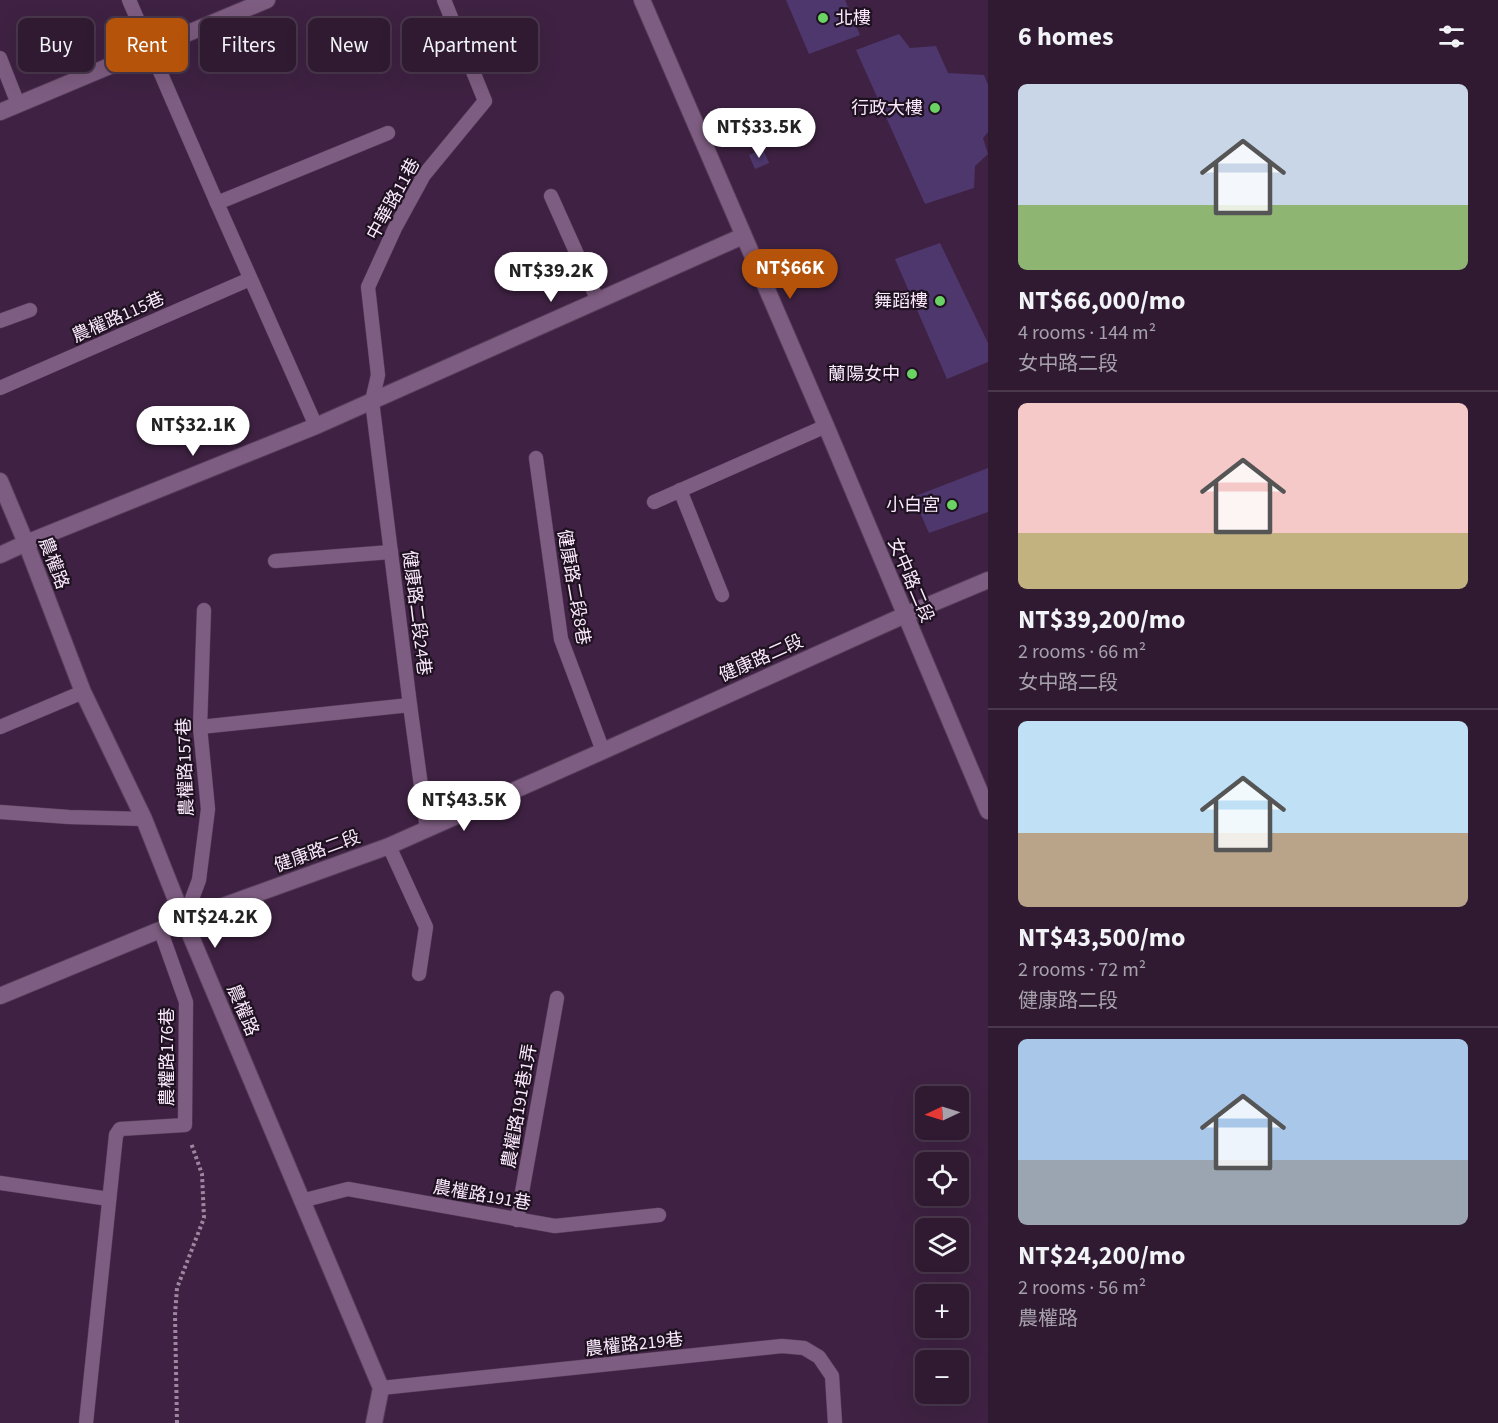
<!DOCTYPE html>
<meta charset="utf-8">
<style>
:root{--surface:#2f1a32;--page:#3b273e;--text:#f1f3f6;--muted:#a7a1ac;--line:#4a384d;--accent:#b45309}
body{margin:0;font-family:"Source Sans 3","Noto Sans TC",sans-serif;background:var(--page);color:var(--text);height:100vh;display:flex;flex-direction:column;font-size:22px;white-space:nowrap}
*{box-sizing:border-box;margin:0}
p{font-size:20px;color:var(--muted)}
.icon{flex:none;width:33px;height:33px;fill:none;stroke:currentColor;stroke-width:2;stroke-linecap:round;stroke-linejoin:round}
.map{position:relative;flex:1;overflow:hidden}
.drawer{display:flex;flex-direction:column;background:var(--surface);width:510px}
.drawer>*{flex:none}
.banner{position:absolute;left:18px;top:18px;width:570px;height:54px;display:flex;gap:12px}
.needle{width:39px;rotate:266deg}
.controls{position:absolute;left:915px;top:1086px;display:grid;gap:12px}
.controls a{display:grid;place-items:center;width:54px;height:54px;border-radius:9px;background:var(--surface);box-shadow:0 6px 24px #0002,0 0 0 2px var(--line);font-size:30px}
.price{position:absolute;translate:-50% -51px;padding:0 14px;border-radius:21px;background:#fff;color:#222;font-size:20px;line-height:39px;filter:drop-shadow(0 2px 3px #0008)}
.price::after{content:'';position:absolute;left:50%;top:36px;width:18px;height:14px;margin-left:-9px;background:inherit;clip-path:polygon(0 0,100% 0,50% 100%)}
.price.current{background:var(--accent);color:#fff}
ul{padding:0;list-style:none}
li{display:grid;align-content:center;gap:12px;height:318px;padding:0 30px}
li+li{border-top:2px solid var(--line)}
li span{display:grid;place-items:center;height:186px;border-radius:9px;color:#555}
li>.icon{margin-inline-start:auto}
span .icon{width:108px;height:108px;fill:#fffc;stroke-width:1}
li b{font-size:26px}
h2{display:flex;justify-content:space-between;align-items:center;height:72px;padding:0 30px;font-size:26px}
.pill{padding:0 21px;border-radius:9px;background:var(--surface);box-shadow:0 6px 24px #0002,0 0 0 2px var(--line);font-size:21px;line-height:54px}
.pill.current{background:var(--accent);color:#fff}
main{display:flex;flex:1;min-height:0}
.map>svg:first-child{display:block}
</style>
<main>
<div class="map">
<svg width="988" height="1423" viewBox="0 0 988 1423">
<rect width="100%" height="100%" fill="#3f2243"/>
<!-- building -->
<g fill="#4e376c">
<path d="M786,0H845L860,35L809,54Z"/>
<path d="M899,34L910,48L936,46L948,73L984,75L988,85V132L983,138L988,154L975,166L974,188L925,204L856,50Z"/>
<path d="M763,149L769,163L755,169L749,155Z"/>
<path d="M940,243L988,343V362L947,379L895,259Z"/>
<path d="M988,468V512L929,533L913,497Z"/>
</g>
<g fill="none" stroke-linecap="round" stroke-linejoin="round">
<!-- service casing -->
<g stroke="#583f5c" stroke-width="15">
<g id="service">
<path d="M129,0L217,203L316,426"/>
<path d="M0,58L18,104"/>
<path d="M551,196L598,301"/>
<path d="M217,203L388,133"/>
<path d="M0,321L30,310"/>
<path d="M0,388L250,279"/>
<path d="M536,458L561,639L603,751"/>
<path d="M680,490L722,595"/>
<path d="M654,502L826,426"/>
<path d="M275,561L391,552"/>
<path d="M0,727L83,692"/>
<path d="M200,727L410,705"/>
<path d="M0,812L69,817L144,819"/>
<path d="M427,830L410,705L372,401L378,375L368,287L395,228L424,175L485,101L444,0"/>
<path d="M389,846L426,927L419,974"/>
<path d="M184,920L199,880L208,809L200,727L204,610"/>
<path d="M0,1183L109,1199"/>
<path d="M301,1201L348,1189L555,1226L659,1215"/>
<path d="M517,1220L557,998"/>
<path d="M381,1388L782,1346L804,1348L819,1357L832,1376L835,1423"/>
<path d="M86,1423L116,1135L120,1129L185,1125L186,1002L160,929"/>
</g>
</g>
<!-- minor casing -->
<g stroke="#583f5c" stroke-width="18">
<g id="minor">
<path d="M642,0L826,426L988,811"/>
<path d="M0,112L267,0"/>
<path d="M0,481L26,543L83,692L144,819L184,920L381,1388L374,1423"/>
<path d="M0,555L26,543L316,426L743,236"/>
<path d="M0,996L184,920L389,846L603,751L905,615L988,580"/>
</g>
</g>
<!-- path -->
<path stroke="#9e86a1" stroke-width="4" stroke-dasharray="3 3" stroke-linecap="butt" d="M177,1423L175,1315L177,1288L204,1218L202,1174L191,1143"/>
<!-- service -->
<use href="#service" stroke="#7e5d82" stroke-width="14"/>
<!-- minor -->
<use href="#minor" stroke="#7e5d82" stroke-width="16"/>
</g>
<!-- markers -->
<g fill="#6ad364" stroke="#1e1120" stroke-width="2">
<circle cx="823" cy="18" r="6"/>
<circle cx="935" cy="108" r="6"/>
<circle cx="940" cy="301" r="6"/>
<circle cx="912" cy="374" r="6"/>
<circle cx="952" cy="505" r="6"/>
</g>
<g text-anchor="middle" stroke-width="4.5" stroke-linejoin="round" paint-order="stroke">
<!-- poi labels -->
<g font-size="18" fill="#fbe8fd" stroke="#1e1120" text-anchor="end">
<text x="835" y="24" text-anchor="start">北樓</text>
<text x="923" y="114">行政大樓</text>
<text x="928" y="307">舞蹈樓</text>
<text x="900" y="380">蘭陽女中</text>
<text x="940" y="511">小白宮</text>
</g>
<!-- street labels -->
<g font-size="18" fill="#fbe8fd" stroke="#1e1120">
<text transform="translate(393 199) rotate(-61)" y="6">中華路11巷</text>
<text transform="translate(118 317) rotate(-24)" y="6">農權路115巷</text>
<text transform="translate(54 563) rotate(69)" y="6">農權路</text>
<text transform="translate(911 580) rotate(67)" y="6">女中路二段</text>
<text transform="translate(574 587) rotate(80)" y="6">健康路二段8巷</text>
<text transform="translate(417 613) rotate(83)" y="6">健康路二段24巷</text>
<text transform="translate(761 658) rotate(-24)" y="6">健康路二段</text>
<text transform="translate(185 767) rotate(-92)" y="6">農權路157巷</text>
<text transform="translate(317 851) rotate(-20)" y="6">健康路二段</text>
<text transform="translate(243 1010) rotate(67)" y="6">農權路</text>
<text transform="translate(167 1057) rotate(-90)" y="6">農權路176巷</text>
<text transform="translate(519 1106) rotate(-80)" y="6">農權路191巷1弄</text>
<text transform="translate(482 1195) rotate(10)" y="6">農權路191巷</text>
<text transform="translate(634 1344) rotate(-6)" y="6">農權路219巷</text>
</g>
</g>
</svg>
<div class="controls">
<a><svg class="needle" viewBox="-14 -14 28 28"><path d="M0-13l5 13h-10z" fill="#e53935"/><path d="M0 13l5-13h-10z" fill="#a7a1ac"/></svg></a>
<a><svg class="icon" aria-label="locate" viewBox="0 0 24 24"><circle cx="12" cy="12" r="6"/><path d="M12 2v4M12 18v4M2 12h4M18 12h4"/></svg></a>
<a><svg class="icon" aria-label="layers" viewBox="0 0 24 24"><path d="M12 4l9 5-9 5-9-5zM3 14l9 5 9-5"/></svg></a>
<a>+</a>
<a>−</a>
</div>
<b class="price" style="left:759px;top:159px">NT$33.5K</b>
<b class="price current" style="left:790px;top:300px">NT$66K</b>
<b class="price" style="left:551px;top:303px">NT$39.2K</b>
<b class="price" style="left:193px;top:457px">NT$32.1K</b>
<b class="price" style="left:464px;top:832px">NT$43.5K</b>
<b class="price" style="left:215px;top:949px">NT$24.2K</b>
<div class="banner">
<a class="pill">Buy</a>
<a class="pill current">Rent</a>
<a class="pill">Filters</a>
<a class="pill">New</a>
<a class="pill">Apartment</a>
</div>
</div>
<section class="drawer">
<h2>6 homes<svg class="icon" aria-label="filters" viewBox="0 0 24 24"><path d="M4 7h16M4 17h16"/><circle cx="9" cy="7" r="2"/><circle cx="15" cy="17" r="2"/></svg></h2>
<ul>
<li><span style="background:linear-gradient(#c9d6e8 65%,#8fb573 0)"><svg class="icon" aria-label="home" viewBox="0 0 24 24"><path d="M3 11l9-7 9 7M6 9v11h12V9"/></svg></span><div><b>NT$66,000/mo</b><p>4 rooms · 144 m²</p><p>女中路二段</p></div></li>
<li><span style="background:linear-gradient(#f6c9c9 70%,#c2b280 0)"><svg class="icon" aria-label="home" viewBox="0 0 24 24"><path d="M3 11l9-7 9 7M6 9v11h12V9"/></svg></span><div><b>NT$39,200/mo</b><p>2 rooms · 66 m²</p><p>女中路二段</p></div></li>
<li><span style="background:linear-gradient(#bfe0f5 60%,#b9a48a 0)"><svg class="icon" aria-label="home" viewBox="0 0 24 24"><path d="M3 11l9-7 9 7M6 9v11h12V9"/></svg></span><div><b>NT$43,500/mo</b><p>2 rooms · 72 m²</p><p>健康路二段</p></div></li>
<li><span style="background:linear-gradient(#a9c7e8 65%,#9aa5b1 0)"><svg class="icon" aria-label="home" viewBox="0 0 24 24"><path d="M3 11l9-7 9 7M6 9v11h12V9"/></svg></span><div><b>NT$24,200/mo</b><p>2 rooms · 56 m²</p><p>農權路</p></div></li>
</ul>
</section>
</main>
